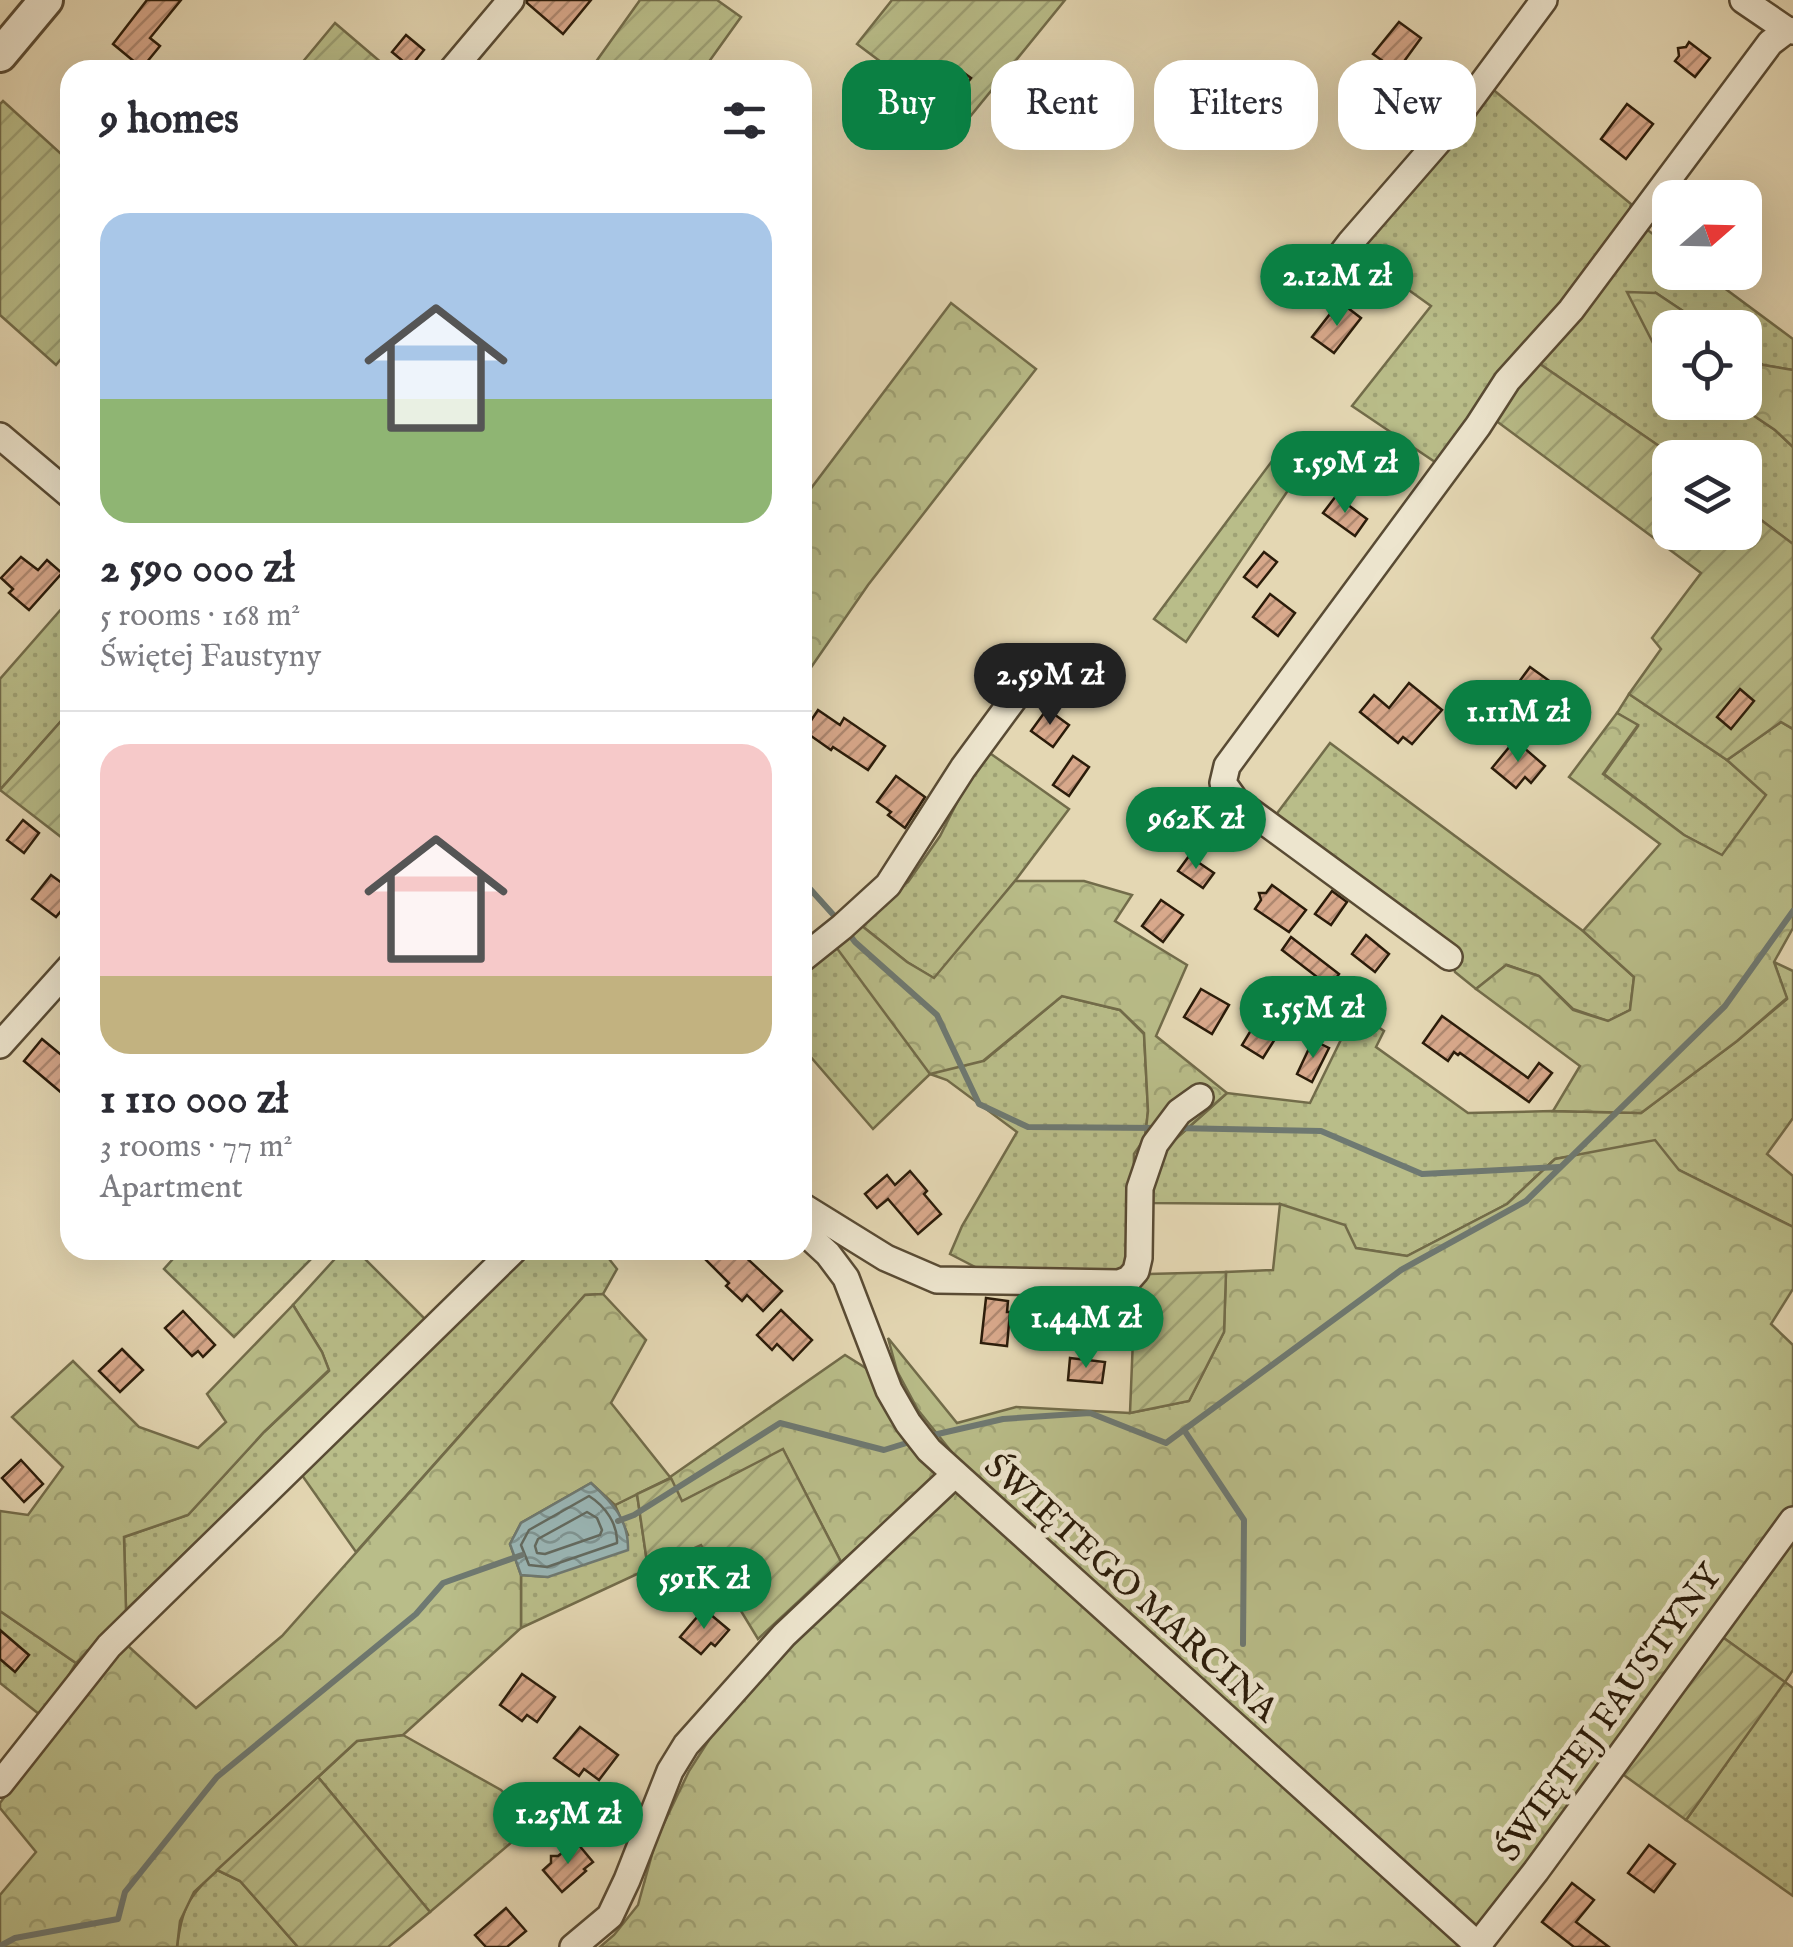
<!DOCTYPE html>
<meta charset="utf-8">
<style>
:root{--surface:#fff;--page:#f2f2f3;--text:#2b2b33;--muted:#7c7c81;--line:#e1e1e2;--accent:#0b8043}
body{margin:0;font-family:"IM FELL English",serif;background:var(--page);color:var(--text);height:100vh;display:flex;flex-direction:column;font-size:38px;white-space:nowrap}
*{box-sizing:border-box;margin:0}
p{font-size:32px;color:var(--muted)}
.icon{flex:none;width:55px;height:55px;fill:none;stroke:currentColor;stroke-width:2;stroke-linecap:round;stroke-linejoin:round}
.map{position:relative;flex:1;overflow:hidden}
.side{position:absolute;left:60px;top:60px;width:752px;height:1200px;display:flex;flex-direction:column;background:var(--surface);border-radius:30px;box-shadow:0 10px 40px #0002}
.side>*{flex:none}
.hud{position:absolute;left:842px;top:60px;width:800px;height:90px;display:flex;gap:20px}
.needle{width:65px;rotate:70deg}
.tools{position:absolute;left:1652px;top:180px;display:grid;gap:20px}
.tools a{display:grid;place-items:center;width:110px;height:110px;border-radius:20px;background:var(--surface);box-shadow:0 10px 40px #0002;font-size:50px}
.price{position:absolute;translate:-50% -85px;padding:0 22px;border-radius:35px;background:var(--accent);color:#fff;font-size:32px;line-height:65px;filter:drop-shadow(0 2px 5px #0008)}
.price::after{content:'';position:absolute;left:50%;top:60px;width:30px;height:22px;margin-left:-15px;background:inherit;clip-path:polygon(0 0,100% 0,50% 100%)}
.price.selected{background:#222;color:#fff}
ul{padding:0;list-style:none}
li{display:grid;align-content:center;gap:20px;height:530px;padding:0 40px}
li+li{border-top:2px solid var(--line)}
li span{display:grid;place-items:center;height:310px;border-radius:30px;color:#555}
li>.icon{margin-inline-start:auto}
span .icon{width:180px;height:180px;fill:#fffc;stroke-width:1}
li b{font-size:42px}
h2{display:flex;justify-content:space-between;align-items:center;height:120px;padding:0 40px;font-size:42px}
.tag{padding:0 35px;border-radius:30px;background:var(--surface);box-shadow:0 10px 40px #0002;font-size:35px;line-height:90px}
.tag.selected{background:var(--accent);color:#fff}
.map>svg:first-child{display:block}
</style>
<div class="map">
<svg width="1793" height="1947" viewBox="0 0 1793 1947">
<defs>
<pattern id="grass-dots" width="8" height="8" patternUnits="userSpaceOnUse" patternTransform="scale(2.5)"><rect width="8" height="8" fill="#b9bd89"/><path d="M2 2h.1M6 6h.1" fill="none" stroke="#9fa275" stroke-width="1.8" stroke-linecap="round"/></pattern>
<pattern id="forest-crowns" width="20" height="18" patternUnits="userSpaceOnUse" patternTransform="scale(2.5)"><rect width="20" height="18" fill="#b9bd89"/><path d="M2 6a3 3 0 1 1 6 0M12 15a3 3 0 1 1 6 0" fill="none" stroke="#9fa275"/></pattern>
<pattern id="garden-furrows" width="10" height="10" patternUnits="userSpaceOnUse" patternTransform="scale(2.5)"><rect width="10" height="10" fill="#b9bd89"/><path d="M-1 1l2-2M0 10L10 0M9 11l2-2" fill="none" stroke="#9fa275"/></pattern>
<pattern id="water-waves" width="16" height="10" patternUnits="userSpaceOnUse" patternTransform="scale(2.5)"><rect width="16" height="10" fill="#9ab7b7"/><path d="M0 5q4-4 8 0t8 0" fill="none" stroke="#7e9493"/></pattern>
<pattern id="building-hatch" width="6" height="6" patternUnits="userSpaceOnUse" patternTransform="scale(2.5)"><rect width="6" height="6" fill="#d8a88b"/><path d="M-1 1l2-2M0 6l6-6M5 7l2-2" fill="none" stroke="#af8870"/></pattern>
</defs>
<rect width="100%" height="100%" fill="#e4d7b3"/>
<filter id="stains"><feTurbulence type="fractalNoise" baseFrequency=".002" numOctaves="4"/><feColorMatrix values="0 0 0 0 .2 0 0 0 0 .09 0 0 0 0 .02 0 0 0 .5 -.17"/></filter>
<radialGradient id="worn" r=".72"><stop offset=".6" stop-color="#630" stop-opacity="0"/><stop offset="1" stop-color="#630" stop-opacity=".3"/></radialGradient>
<!-- grass -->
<g fill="url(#grass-dots)" stroke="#726c4a" stroke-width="2.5">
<path d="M1490,87L1631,204L1629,215L1441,466L1352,406L1431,306L1357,253Z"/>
<path d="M1641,225L1670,247V272L1704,273L1793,339V370L1763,365L1745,353V328L1707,327L1656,293L1654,345L1670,357V402L1735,403L1775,430L1793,447V544L1745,508V458L1675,457L1537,362Z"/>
<path d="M1278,453L1301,471L1186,642L1154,619Z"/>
<path d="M70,599V711L0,790V679Z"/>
<path d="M1629,694L1727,760L1767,795L1723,856L1684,835L1604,774L1638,726L1617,713Z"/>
<path d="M1330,743L1583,931L1634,977L1630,1010L1608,1021L1573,1009L1539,976L1507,965L1476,989L1455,972L1449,943L1272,820Z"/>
<path d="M984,749L1069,809L1015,881L935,979L907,962L857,922L886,896L908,882L940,836Z"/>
<path d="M833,943L984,1061L1062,996L1120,1010L1144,1034L1148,1111L1145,1138L1134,1154L1132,1258L1123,1270L983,1271L950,1254L962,1226L1017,1132L947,1080L930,1074L873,1129L803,1048L802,971Z"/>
<path d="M1774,962L1793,971V1118L1767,1154L1793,1176V1227L1679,1170L1593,1153L1555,1159L1507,1204L1407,1256L1355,1248L1280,1204L1151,1203L1155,1166L1170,1144L1227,1093L1310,1103L1355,1011L1384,1031L1376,1047L1468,1113L1553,1111L1641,1113L1737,1041L1787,999Z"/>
<path d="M181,1250H320L234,1337L164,1269Z"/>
<path d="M343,1250H356L430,1324L255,1485L126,1610L124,1537L188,1515L264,1432L329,1371L322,1352L293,1305Z"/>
<path d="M529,1250H602L617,1269L603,1294L585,1295L356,1552L299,1471Z"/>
<path d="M637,1494L648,1569L521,1628V1575L548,1577L628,1535L615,1505Z"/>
<path d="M1793,1539V1670L1785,1682L1793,1688V1896L1686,1820L1784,1682L1721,1636Z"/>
<path d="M0,1611L76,1663L44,1718L0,1683Z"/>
<path d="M403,1735L501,1790L533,1824L430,1912L318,1777L357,1741Z"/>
<path d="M217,1870L240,1881L298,1947H177C182,1907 188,1897 217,1870Z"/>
</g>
<!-- forest -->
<g fill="url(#forest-crowns)" stroke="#726c4a" stroke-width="2.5">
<path d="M1627,292L1656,293L1707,327L1670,328V357L1654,345Z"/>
<path d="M951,303L1036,369L868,585L803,679V499Z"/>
<path d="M1745,353L1763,365L1793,370V447L1775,430L1735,403L1745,402Z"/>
<path d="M1617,713L1638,725L1603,774L1684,835L1722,855L1766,795L1727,760L1781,722L1793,729V928L1774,962L1787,998L1737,1041L1641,1113L1553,1111L1580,1066L1476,989L1506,965L1539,976L1573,1010L1608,1021L1630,1010L1634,977L1583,931L1660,844L1569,777Z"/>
<path d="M1015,881H1084L1132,895L1115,921L1187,965L1156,1036L1227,1093L1170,1144L1145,1138L1148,1111L1144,1033L1120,1010L1062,996L983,1061L930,1074L833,943L857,922L907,962L934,978Z"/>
<path d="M1655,1140L1679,1170L1793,1227V1289L1771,1324L1793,1345V1519L1488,1947H600L614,1935L638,1905L656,1840L689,1771L723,1718L794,1641L970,1475L918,1410L897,1371L888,1338L957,1423L1016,1407L1130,1413L1189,1401L1224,1332L1226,1272L1273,1270L1280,1204L1345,1225L1356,1248L1407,1256L1507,1204L1555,1159Z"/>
<path d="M603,1294L646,1340L611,1403L670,1477L845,1355L872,1372L937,1472L910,1502L841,1562L783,1450L681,1502L670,1478L615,1505L591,1483L521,1523L510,1544L521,1575V1628L403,1735L357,1741L318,1777L194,1892L180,1921L177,1947H0V1895L36,1852L0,1808V1803L56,1728L126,1644L196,1708L282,1636L585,1295Z"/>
<path d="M293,1305L322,1352L329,1370L264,1432L188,1515L124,1537L126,1610L76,1663L0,1611V1511L28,1515L63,1467L12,1417L73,1361L139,1427L198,1448L226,1422L207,1394Z"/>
</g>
<!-- garden -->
<g fill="url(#garden-furrows)" stroke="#726c4a" stroke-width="2.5">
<path d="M640,0H717L741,17L703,70H590Z"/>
<path d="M892,0H1065L964,124L857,44Z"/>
<path d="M335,23L390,70H296Z"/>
<path d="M3,101L70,162V348L56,365L0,315V104Z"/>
<path d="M1537,362L1675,457L1670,458V532H1745V508L1793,544V729L1781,722L1727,760L1629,694L1661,649L1652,638L1701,573L1495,420Z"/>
<path d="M70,711V827L61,837L0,790Z"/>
<path d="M1226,1272L1224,1332L1189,1401L1130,1413L1135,1289L1148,1274Z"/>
<path d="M783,1449L841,1562L758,1639L701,1545L648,1569L637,1494L671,1478L682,1501Z"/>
<path d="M1721,1636L1785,1682L1686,1820L1621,1773Z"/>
<path d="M318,1777L430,1912L388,1947H298L240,1881L217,1870Z"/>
</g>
<!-- water -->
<path fill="url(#water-waves)" stroke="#6e7972" stroke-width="2.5" d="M591,1483C612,1502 629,1520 628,1550L548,1577L521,1575L510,1544L521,1523Z"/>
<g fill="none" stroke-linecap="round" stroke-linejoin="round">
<!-- shore -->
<g stroke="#626a60" stroke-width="2.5">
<path d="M589,1496C605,1506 618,1524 617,1543L547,1567L529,1565L521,1545L529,1530Z"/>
<path d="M587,1512L597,1518L602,1530L600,1535L545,1554L537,1553L535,1546L538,1539Z"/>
</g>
<!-- stream -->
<g stroke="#6e7972" stroke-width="6">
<path d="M802,880L838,920"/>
<path d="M846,930L855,942L937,1015L979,1104L1028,1127L1159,1128"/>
<path d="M1176,1128L1321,1131L1422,1174L1559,1167"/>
<path d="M1184,1430L1244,1520L1243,1644"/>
<path d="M929,1436L1003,1419L1090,1413L1166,1443L1401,1270L1526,1201L1725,1006L1793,911"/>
<path d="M618,1521L634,1515L780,1423L884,1450L913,1441"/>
<path d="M0,1946L15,1938L118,1919L125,1892L217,1777L416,1614L443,1583L522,1555"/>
</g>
</g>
<!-- building -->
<g fill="url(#building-hatch)" stroke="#2b1c0a" stroke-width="2.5">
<path d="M147,0H181L150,38L160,46L142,68L113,44Z"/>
<path d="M527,0H591L563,34L527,3Z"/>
<path d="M1399,22L1421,38L1397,71L1373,54Z"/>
<path d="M406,35L424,50L410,67L392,52Z"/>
<path d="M1689,42L1710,58L1695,77L1675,61L1679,56L1678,48L1686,47Z"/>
<path d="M953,65L971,78L957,96L939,84Z"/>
<path d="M1627,104L1653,124L1626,159L1601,139Z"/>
<path d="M1344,305L1361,318L1334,353L1312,337L1330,314L1334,318Z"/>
<path d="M1336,496L1367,519L1355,536L1323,513Z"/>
<path d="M1264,552L1277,562L1257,587L1244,577Z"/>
<path d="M21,557L38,570L47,560L62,573L29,610L9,593L13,589L1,578Z"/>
<path d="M1270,594L1295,613L1278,636L1253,617Z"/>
<path d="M1530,667L1562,690L1548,709L1540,704L1536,709L1520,697L1524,692L1516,686Z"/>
<path d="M1409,683L1442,710L1412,744L1403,737L1398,743L1360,712L1374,695L1389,708Z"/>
<path d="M1740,689L1754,701L1731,729L1717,717Z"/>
<path d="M1047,709L1069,725L1053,747L1031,731Z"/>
<path d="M818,710L840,725L844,718L885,746L868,770L833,747L831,750L804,731Z"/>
<path d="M1515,740L1545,766L1531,783L1525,777L1516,788L1492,768Z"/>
<path d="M1073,756L1089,767L1069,796L1053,785Z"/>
<path d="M896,776L925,797L905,828L888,815L891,812L877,802Z"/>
<path d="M23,820L39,833L24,853L7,840Z"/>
<path d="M1189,856L1214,873L1203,888L1178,871Z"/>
<path d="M51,875L70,889V900L56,917L32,899Z"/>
<path d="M1272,885L1306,910L1289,932L1255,909L1261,900L1259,893H1266Z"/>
<path d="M1332,891L1347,902L1331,925L1315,914Z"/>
<path d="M1161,900L1183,915L1163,942L1142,926Z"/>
<path d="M1366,935L1389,954L1375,972L1352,954Z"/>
<path d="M1291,937L1339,974L1330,987L1282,950Z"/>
<path d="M1201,989L1229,1005L1212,1034L1184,1017Z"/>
<path d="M1442,1016L1528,1078L1539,1063L1552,1073L1529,1102L1460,1053L1458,1055L1454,1052L1448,1061L1423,1043Z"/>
<path d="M1259,1017L1280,1031L1263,1058L1242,1045Z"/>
<path d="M42,1039L70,1062V1100L24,1061Z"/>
<path d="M1313,1040L1329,1048L1312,1082L1297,1074Z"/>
<path d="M910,1171L927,1191L924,1194L941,1214L918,1234L888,1199L877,1208L865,1194L887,1175L895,1185Z"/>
<path d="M696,1250H738L782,1291L763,1311L747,1295L742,1301L726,1286L729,1283Z"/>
<path d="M986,1298L1008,1301L1007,1312H1010L1007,1346L981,1343Z"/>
<path d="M1041,1303H1079V1326H1071V1336H1041Z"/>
<path d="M781,1310L812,1340L793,1360L777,1344L772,1350L757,1335Z"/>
<path d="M183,1311L215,1345L203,1357L198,1351L192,1356L165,1328Z"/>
<path d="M122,1349L143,1370L120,1392L99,1371Z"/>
<path d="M1070,1358L1105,1362L1102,1383L1068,1380Z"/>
<path d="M21,1460L43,1484L24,1502L2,1478Z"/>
<path d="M704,1609L729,1630L715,1646L711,1643L701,1654L680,1637Z"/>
<path d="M0,1630L29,1655L15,1672L0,1659Z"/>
<path d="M522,1674L555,1697L537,1722L527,1715L522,1721L500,1705Z"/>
<path d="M580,1727L618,1755L599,1780L584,1769L579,1776L554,1758Z"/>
<path d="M578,1844L593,1862L584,1869L586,1871L562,1892L543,1870L551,1863V1856H558L567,1849L569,1851Z"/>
<path d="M1649,1845L1675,1864L1654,1892L1628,1873Z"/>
<path d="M1572,1883L1594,1900L1576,1922L1609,1947H1574L1542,1922Z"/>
<path d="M506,1908L526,1931L507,1947H486L475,1935Z"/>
</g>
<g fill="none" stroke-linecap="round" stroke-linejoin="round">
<!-- minor casing -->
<g stroke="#594b34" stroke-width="30">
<g id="minor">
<path d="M1743,0L1787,30"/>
<path d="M452,70L511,0"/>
<path d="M1318,285L1350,243L1444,135L1544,0"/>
<path d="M0,436L70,495"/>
<path d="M1449,957L1235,800L1223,783L1227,766L1478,426L1507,381L1571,310L1770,43L1787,30L1793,31"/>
<path d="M802,959L842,927L888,885L963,768L1016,696"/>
<path d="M0,1045L70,967"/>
<path d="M802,1206L886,1258L937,1280L1119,1283L1129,1279L1136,1271L1139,1258L1140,1188L1155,1144L1179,1112L1200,1097"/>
<path d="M802,1230L828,1254L846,1278L889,1390L908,1423L929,1450L1480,1947"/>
<path d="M0,1784L109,1646L514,1250"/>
<path d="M1478,1945L1536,1871L1793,1520"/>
<path d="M573,1947L610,1916L627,1880L670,1771L686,1745L784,1635L955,1474"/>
</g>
</g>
<!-- tertiary casing -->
<g stroke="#594b34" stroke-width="38">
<path id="tertiary" d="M0,55L46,0"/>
</g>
<!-- minor -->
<use href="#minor" stroke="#ede5ce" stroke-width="25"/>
<!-- tertiary -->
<use href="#tertiary" stroke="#ede5ce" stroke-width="32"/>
</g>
<g text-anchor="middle" stroke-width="10" stroke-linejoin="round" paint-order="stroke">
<!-- street labels -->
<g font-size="35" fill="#2b1c0a" stroke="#ede5ce">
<text transform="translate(1132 1587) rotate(42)" y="12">ŚWIĘTEGO MARCINA</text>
<text transform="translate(1608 1712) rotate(-54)" y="12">ŚWIĘTEJ FAUSTYNY</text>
</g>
</g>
<rect width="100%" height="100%" filter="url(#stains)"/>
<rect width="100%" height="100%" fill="url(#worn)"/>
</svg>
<div class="tools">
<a><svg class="needle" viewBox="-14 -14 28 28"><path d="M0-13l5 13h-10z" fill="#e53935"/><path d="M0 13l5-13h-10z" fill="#7c7c81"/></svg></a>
<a><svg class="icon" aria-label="locate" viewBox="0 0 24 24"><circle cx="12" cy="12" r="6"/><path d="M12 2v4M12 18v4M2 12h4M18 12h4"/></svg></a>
<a><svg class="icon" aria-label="layers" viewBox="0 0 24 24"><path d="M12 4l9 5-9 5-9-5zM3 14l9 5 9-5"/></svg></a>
</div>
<b class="price" style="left:1337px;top:329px">2.12M zł</b>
<b class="price" style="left:1345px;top:516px">1.59M zł</b>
<b class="price selected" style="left:1050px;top:728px">2.59M zł</b>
<b class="price" style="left:1518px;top:765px">1.11M zł</b>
<b class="price" style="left:1196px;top:872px">962K zł</b>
<b class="price" style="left:1313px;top:1061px">1.55M zł</b>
<b class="price" style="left:1086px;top:1371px">1.44M zł</b>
<b class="price" style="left:704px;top:1632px">591K zł</b>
<b class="price" style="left:568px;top:1867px">1.25M zł</b>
<div class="hud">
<a class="tag selected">Buy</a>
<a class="tag">Rent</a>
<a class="tag">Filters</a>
<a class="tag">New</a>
</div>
<section class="side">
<h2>9 homes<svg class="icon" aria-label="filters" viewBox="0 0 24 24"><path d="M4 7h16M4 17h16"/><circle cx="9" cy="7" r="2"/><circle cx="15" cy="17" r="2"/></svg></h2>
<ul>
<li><span style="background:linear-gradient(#a9c7e8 60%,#8fb573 0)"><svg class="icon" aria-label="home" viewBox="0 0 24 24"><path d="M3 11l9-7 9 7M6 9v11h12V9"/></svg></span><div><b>2 590 000 zł</b><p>5 rooms · 168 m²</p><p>Świętej Faustyny</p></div></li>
<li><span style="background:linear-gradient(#f6c9c9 75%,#c2b280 0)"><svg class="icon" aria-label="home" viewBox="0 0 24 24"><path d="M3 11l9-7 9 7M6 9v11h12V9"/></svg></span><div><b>1 110 000 zł</b><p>3 rooms · 77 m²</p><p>Apartment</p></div></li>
</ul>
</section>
</div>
